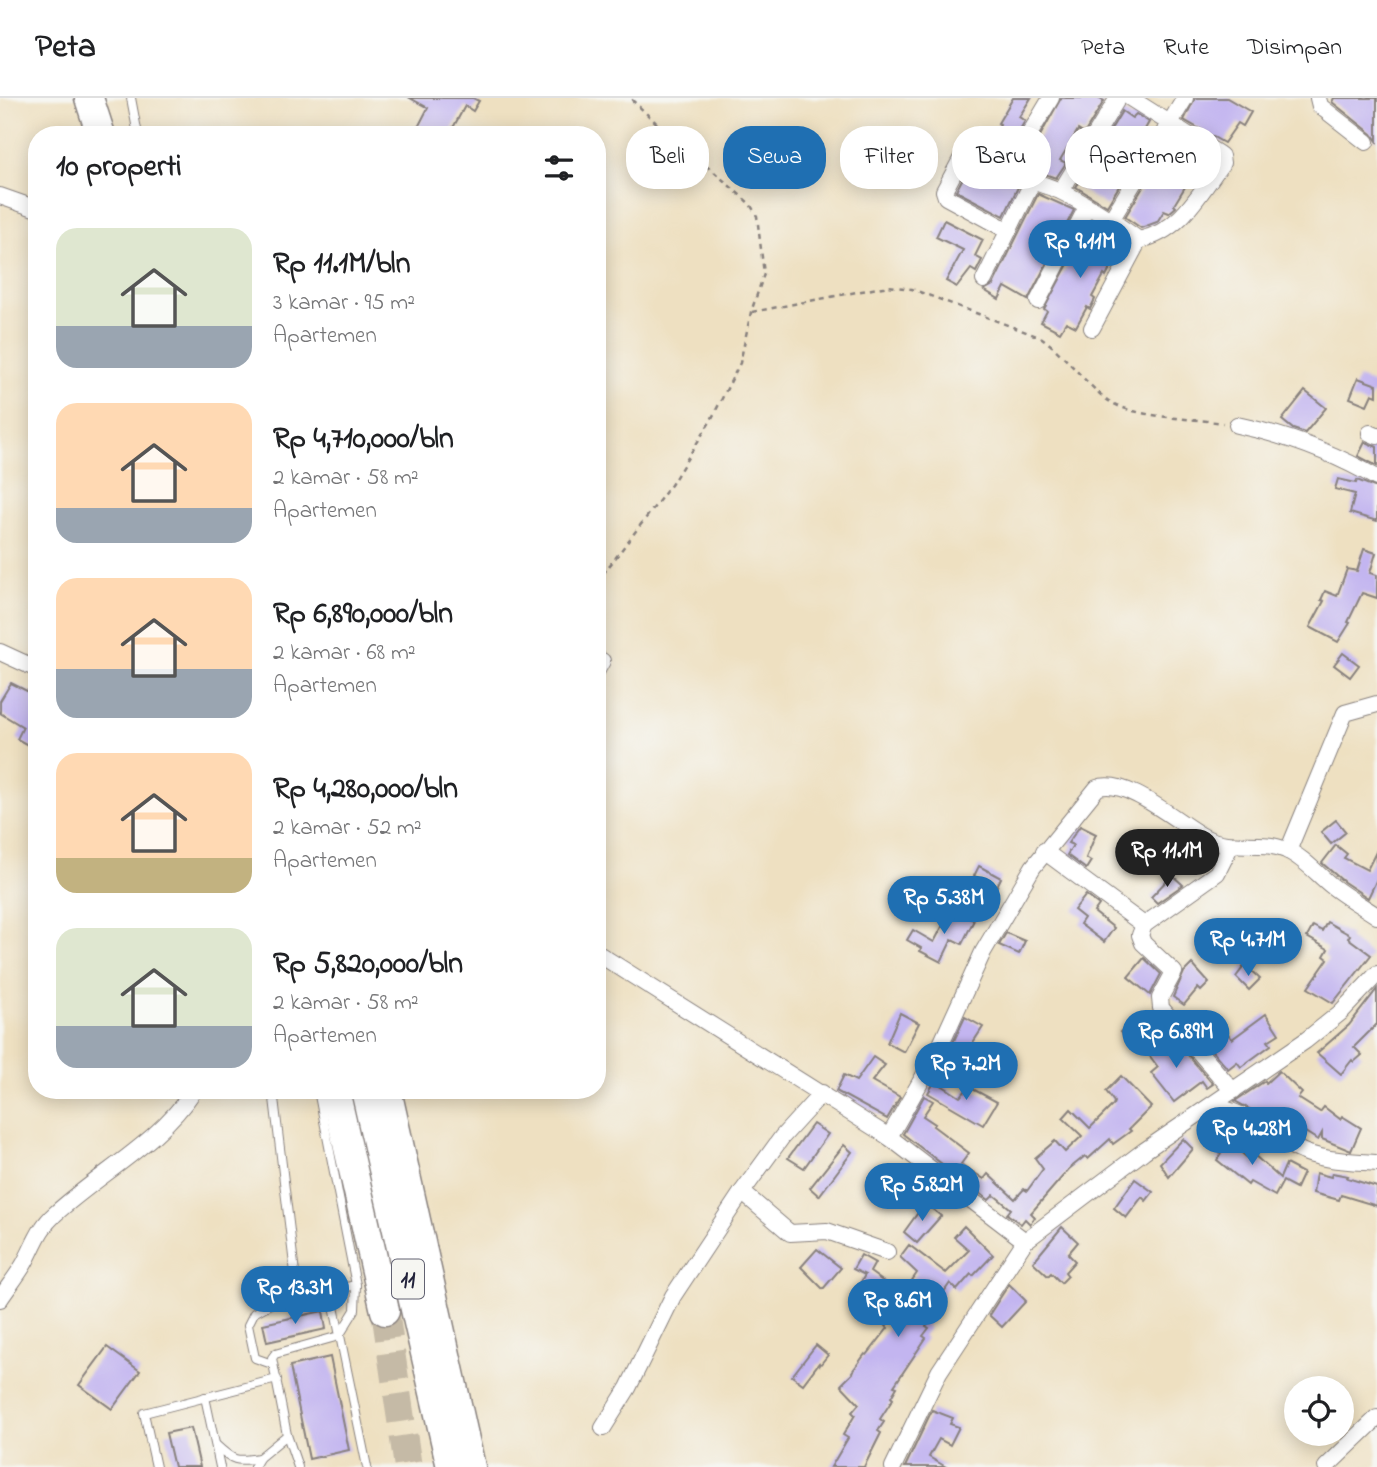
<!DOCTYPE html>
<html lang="id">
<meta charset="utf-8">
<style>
:root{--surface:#fff;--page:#f2f2f2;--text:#202124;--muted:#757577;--line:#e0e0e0;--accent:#1f6fb2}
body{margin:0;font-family:"Indie Flower",sans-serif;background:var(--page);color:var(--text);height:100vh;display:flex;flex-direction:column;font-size:26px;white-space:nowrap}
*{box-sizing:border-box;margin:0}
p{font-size:23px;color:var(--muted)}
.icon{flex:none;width:38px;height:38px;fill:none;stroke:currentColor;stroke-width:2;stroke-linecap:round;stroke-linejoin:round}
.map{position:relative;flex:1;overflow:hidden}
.side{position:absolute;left:28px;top:28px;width:578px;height:973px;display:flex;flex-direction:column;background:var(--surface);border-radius:28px;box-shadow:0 4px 18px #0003}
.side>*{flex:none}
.hud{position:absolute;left:626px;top:28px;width:644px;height:63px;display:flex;gap:14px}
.tools{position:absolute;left:1284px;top:1278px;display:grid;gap:14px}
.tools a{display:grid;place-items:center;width:70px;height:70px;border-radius:50%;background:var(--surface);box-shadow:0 4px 18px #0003;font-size:35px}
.price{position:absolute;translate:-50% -60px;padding:0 16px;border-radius:24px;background:var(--accent);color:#fff;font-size:23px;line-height:46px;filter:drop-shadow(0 2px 4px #0008)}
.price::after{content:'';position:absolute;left:50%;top:42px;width:21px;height:16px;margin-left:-10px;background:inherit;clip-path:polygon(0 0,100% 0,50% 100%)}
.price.active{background:#222;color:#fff}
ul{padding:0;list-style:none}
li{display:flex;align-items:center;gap:21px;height:175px;padding:0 28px}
li span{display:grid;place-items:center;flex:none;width:196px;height:140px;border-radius:21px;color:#555}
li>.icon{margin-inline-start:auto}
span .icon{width:84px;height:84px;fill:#fffc;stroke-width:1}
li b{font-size:30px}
h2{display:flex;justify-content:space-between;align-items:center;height:84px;padding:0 28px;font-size:30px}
.chip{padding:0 24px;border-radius:28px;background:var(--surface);box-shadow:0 4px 18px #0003;font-size:24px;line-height:63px}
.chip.active{background:var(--accent);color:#fff}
header{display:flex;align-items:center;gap:42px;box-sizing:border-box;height:98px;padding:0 35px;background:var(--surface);border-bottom:2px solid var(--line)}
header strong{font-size:33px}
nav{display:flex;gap:38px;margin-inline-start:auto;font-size:24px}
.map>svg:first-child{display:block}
</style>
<header>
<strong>Peta</strong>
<nav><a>Peta</a><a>Rute</a><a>Disimpan</a></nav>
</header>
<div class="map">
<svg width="1377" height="1369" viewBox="0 0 1377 1369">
<rect width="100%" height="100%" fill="#f6f6f2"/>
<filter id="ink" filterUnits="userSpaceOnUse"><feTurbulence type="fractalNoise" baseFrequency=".0143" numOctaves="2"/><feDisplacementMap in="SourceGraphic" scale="14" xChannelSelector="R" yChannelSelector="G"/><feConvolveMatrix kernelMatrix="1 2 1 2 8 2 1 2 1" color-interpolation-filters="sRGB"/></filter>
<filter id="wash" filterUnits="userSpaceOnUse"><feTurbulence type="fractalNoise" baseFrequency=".00686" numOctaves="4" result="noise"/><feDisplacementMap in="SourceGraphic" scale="28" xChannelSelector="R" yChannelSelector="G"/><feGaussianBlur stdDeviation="1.57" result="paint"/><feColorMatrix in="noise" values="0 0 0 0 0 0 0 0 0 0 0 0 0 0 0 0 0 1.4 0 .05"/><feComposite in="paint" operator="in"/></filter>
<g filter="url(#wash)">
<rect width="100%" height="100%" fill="#eee0c1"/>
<g id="blocks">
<!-- building -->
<g fill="#c3b5f0">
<path d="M410,0H473L479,3L473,13L465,8L449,37H414L428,10Z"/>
<path d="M1013,0H1031L1019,19L1025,23L1010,48L1005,45L1002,50L991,44L1000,26L998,25Z"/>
<path d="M1061,0H1098L1104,3L1084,36L1078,32L1060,62L1066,65L1056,80L1039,74L1025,65Z"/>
<path d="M1195,0H1227L1251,14L1243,28L1238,25L1224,45L1184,22Z"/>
<path d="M1334,0H1377V43L1372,36L1332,4Z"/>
<path d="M1122,13L1132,20L1136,16L1149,24L1128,62L1133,65L1107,108L1076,89Z"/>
<path d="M1173,40L1202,61L1174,107L1176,109L1169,115L1164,113L1157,124L1141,130L1125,119Z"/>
<path d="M973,61L987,65L1019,87L1004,118L956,93Z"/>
<path d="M1038,96L1074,112L1028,202L1005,189L999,201L984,192L993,187Z"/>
<path d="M944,122L983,142L975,158L982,162L976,174L971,171L957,189L946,183L963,152L936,139Z"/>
<path d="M1089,127L1118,144L1107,166L1111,169L1106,179L1104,177L1092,199L1095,201L1090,211L1087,209L1076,229L1066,224L1060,234L1041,224L1047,213L1044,211Z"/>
<path d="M1358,280L1377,287V298L1372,296L1367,307L1350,300Z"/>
<path d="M1305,293L1326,310L1305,335L1293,331L1282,322Z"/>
<path d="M1365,344L1377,349V368L1358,358Z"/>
<path d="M1338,381L1356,385L1357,382L1377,390V423L1350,415L1355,396L1335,391Z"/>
<path d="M1364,451L1376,455L1370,475L1377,477V500L1362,495L1348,524L1350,525L1338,544L1310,529L1324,503L1321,502L1325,493L1337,498L1347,471L1357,473Z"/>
<path d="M1343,555L1359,567L1350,579L1334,567Z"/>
<path d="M11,585L37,598V652L17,641L23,629L0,615V603Z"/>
<path d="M1336,722L1346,734L1331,746L1321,734Z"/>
<path d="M1080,728L1096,736L1086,760L1091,763L1086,771L1067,757L1073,747L1068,745Z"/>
<path d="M1336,747L1347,756L1344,760L1367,772L1377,752V781L1368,800L1344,784L1322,765Z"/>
<path d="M979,768L1001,780L996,790L974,778Z"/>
<path d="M1172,777L1183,787L1157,805L1151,799Z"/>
<path d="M1086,797L1099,807L1094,814L1114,830L1104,844L1080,826L1084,820L1074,812Z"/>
<path d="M951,812L974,822L962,846L952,841L941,864L920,853L921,850L907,842L913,832L934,844Z"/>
<path d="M1327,824L1350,837L1348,840L1371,857L1333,905L1308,890L1328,861L1324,858L1328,851L1307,839L1313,828L1322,833Z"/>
<path d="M1006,835L1025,843L1019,856L999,847Z"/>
<path d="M1144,860L1161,876L1150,897L1128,879Z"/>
<path d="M1192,866L1209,885L1201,893L1198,890L1184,907L1173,899L1184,874Z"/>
<path d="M1245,867L1260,881L1249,892L1236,879Z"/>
<path d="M1377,891V926L1354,949L1362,957L1354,964L1352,962L1341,976L1317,955L1349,927Z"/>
<path d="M900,915L919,925L904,954L887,945Z"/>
<path d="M1266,916L1279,936L1268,943L1271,947L1241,969L1237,964L1228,971L1187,924L1196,919L1215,943L1226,933L1232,941Z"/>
<path d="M1139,918L1149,930L1152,928L1158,936L1145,952L1136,940L1130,945L1120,934Z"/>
<path d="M965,919L983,929L964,958L951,949Z"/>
<path d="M1168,939L1178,951L1181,949L1213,986L1207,990L1202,983L1174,1004L1151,975L1158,969L1146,953Z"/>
<path d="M873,959L885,967L872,983L900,999L887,1021L836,993L844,977L856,983Z"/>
<path d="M1279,973L1302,995L1298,1000L1320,1014L1324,1009L1340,1021L1342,1018L1361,1030L1351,1053L1322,1041V1035L1318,1042L1302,1032L1298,1038L1235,1003L1265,983L1266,985Z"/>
<path d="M1121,978L1151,1009L1129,1031L1131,1033L1113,1046L1110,1041L1088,1061L1085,1058L1069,1071L1031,1115L1035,1119L1030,1126L1025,1121L1021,1126L1007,1116L1011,1111L994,1097L989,1102L903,1036L924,998L933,1003L923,1018L935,1026L933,1028L969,1055L961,1066L984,1081L988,1076L1015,1101L1024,1091L1027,1093L1043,1071L1035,1060L1055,1043L1065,1054L1082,1038L1063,1020L1071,1011L1090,1030L1113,1007L1114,1004L1106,993Z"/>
<path d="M935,983L960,999L969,989L997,1004L983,1027L928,995Z"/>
<path d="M813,1026L828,1036L804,1070L788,1060Z"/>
<path d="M1212,1031L1228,1047L1230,1045L1250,1062L1254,1057L1280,1080L1286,1066L1303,1075L1296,1090L1283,1083L1275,1098L1250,1084L1248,1087L1217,1062L1221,1056L1203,1040Z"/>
<path d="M1183,1041L1193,1051L1169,1079L1160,1065Z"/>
<path d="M844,1047L852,1054L819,1098L810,1090Z"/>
<path d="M1316,1075L1331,1079L1332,1075L1348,1078L1347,1080L1377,1089V1108L1341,1097L1339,1102L1313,1095Z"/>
<path d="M1135,1081L1153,1094L1146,1103L1142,1099L1126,1120L1114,1110Z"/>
<path d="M925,1105L941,1118L917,1145L904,1134Z"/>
<path d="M964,1128L993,1157L973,1178L971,1176L957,1192L950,1185L935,1207L939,1210L926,1228L929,1230L923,1238L926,1240L894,1288L897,1289L891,1299L893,1301L880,1321L884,1324L878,1333L881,1335L864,1369H831L848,1340L843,1337L855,1317L852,1314L859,1306L841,1287L853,1275L852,1274L865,1256L867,1257L888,1230L886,1228L893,1219L891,1218L892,1216L855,1194L865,1177L853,1171L861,1157L875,1165L870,1174L902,1197L917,1175L900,1159L909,1147L946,1175L969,1152L954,1139Z"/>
<path d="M1062,1129L1078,1144L1068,1156L1075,1163L1065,1174L1068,1178L1061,1185L1051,1175L1048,1178L1033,1164Z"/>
<path d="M817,1151L841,1170L823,1191L801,1169Z"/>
<path d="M1009,1186L1026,1203L1002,1229L989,1217Z"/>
<path d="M323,1213L326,1231L267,1244L263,1226Z"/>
<path d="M816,1247L828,1257L820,1267L819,1265L803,1286L792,1278Z"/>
<path d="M107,1249L140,1273L112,1311L79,1287Z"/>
<path d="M330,1259L349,1352L309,1361L290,1268Z"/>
<path d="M932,1312L953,1320L950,1326L959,1329L950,1347L939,1341L929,1359L946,1369H905Z"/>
<path d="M191,1330L200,1369H174L166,1335Z"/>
</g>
</g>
</g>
<g filter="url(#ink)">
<use href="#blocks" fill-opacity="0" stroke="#88817e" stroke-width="2"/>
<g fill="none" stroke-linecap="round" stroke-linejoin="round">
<!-- motorway-tunnel -->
<path stroke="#c5baa6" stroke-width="28" stroke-dasharray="28 14" stroke-linecap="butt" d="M385,1213L408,1369"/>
<!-- service casing -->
<g stroke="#88817e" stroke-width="10">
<g id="service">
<path d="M131,0L138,37"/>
<path d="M273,992L298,1200"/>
<path d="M331,1194L367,1369"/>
<path d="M272,1266L255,1260L248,1227L254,1215L272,1205L356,1187"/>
<path d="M205,1299L220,1369"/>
<path d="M287,1337L298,1369"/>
<path d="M216,1347C233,1363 236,1364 259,1360"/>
<path d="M156,1369L144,1315L277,1281"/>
<path d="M254,1369L259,1360L287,1337L272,1260L275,1256L339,1238L355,1212L356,1187L318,992"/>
</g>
</g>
<!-- minor casing -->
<g stroke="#88817e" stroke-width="18">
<g id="minor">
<path d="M1130,0L1217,55L1221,58L1222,65C1199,96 1180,134 1139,142"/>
<path d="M1318,0L1320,8L1366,44"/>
<path d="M1011,67L1051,0"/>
<path d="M1061,93L1118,0"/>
<path d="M0,98L37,111"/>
<path d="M1111,122L1185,0"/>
<path d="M1007,132L946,99L944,93L967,50C986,44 1017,75 1034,83C1042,87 1051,89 1060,93C1087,106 1114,124 1139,142L1092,230"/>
<path d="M984,182L1033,83"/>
<path d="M1038,203L1087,109"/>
<path d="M1237,327C1285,337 1334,355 1377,380"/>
<path d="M1370,335L1377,338"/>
<path d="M0,554L37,571"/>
<path d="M597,572L602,563"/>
<path d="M1231,747L1217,775L1144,827L1140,837L1143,845L1174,874L1160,900L1161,910L1233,993"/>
<path d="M1044,753L1144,827"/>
<path d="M1288,753L1345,615L1377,606"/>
<path d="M597,855L889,1039L1025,1143"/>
<path d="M1211,1008C1251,1015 1263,1033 1297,1051C1320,1063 1352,1063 1377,1065"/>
<path d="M889,1039L937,955L983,854L1033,769L1097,690C1127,678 1180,727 1206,740C1231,753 1261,741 1286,752C1303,759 1317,776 1332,788C1346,799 1362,808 1377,818"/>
<path d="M742,1094L790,1135L827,1133L887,1154"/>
<path d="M0,1201C8,1189 17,1178 24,1166C34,1148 39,1130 55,1116C101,1074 159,1045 194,992"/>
<path d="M603,1330L628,1290L673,1198L742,1094L782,1039L822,995"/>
<path d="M893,1369L939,1274L1025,1143L1144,1053L1305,943L1340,915L1377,876"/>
<path d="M1326,1369L1377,1320"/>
</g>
</g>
<!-- motorway casing -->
<g stroke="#88817e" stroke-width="31">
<g id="motorway">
<path d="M89,0L101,37"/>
<path d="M335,992L385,1213"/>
<path d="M365,992L451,1369"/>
<path d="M387,992L471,1369"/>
</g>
</g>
<!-- path -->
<g stroke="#88817e" stroke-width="2.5" stroke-dasharray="5 5" stroke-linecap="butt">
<path d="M752,214L888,188L912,191L1042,240C1066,258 1083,283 1106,301C1130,320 1191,320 1223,325"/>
<path d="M597,484L671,387L710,324L740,265L751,214L764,176L757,118L750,106L713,73L689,56L630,0"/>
</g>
<!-- service -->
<use href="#service" stroke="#fff" stroke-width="8"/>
<!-- minor -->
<use href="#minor" stroke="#fff" stroke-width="16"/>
<!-- motorway -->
<use href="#motorway" stroke="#fff" stroke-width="28"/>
</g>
</g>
<g text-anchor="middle" stroke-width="7" stroke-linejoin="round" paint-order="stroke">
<!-- shield labels -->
<rect fill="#f6f6f2" stroke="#626272" stroke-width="2" x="392" y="1161.5" width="32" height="39" rx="5"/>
<g font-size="23" font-weight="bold" fill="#22223b">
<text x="408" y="1189">11</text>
</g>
</g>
</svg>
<div class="tools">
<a><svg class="icon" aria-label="locate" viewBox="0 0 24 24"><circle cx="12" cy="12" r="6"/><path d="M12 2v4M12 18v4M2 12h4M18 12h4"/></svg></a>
</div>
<b class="price" style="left:1080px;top:182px">Rp 9.11M</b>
<b class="price active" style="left:1167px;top:791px">Rp 11.1M</b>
<b class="price" style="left:944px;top:838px">Rp 5.38M</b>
<b class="price" style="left:1248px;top:880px">Rp 4.71M</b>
<b class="price" style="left:1176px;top:972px">Rp 6.89M</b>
<b class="price" style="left:966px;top:1004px">Rp 7.2M</b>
<b class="price" style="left:1252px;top:1069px">Rp 4.28M</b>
<b class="price" style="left:922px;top:1125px">Rp 5.82M</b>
<b class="price" style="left:295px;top:1228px">Rp 13.3M</b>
<b class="price" style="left:898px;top:1241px">Rp 8.6M</b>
<div class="hud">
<a class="chip">Beli</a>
<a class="chip active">Sewa</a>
<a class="chip">Filter</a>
<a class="chip">Baru</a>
<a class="chip">Apartemen</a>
</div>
<section class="side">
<h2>10 properti<svg class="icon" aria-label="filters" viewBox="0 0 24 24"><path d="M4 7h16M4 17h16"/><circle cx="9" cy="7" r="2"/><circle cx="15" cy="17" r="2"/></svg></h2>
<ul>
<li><span style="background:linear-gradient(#dfe7d0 70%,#9aa5b1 0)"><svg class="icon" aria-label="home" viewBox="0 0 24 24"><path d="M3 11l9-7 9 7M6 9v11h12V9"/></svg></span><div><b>Rp 11.1M/bln</b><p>3 kamar · 95 m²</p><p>Apartemen</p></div></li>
<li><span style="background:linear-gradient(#ffd9b3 75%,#9aa5b1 0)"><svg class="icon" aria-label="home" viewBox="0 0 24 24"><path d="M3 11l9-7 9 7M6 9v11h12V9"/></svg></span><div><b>Rp 4,710,000/bln</b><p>2 kamar · 58 m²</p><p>Apartemen</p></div></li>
<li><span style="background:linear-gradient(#ffd9b3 65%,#9aa5b1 0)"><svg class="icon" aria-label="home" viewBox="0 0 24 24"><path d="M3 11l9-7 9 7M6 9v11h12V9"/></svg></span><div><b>Rp 6,890,000/bln</b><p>2 kamar · 68 m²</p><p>Apartemen</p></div></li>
<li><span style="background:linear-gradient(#ffd9b3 75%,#c2b280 0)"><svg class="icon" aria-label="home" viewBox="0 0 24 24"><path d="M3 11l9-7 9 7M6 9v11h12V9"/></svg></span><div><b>Rp 4,280,000/bln</b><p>2 kamar · 52 m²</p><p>Apartemen</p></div></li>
<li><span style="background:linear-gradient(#dfe7d0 70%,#9aa5b1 0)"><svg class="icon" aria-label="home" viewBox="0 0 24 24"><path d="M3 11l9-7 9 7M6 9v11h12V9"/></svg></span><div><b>Rp 5,820,000/bln</b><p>2 kamar · 58 m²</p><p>Apartemen</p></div></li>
</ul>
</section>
</div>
